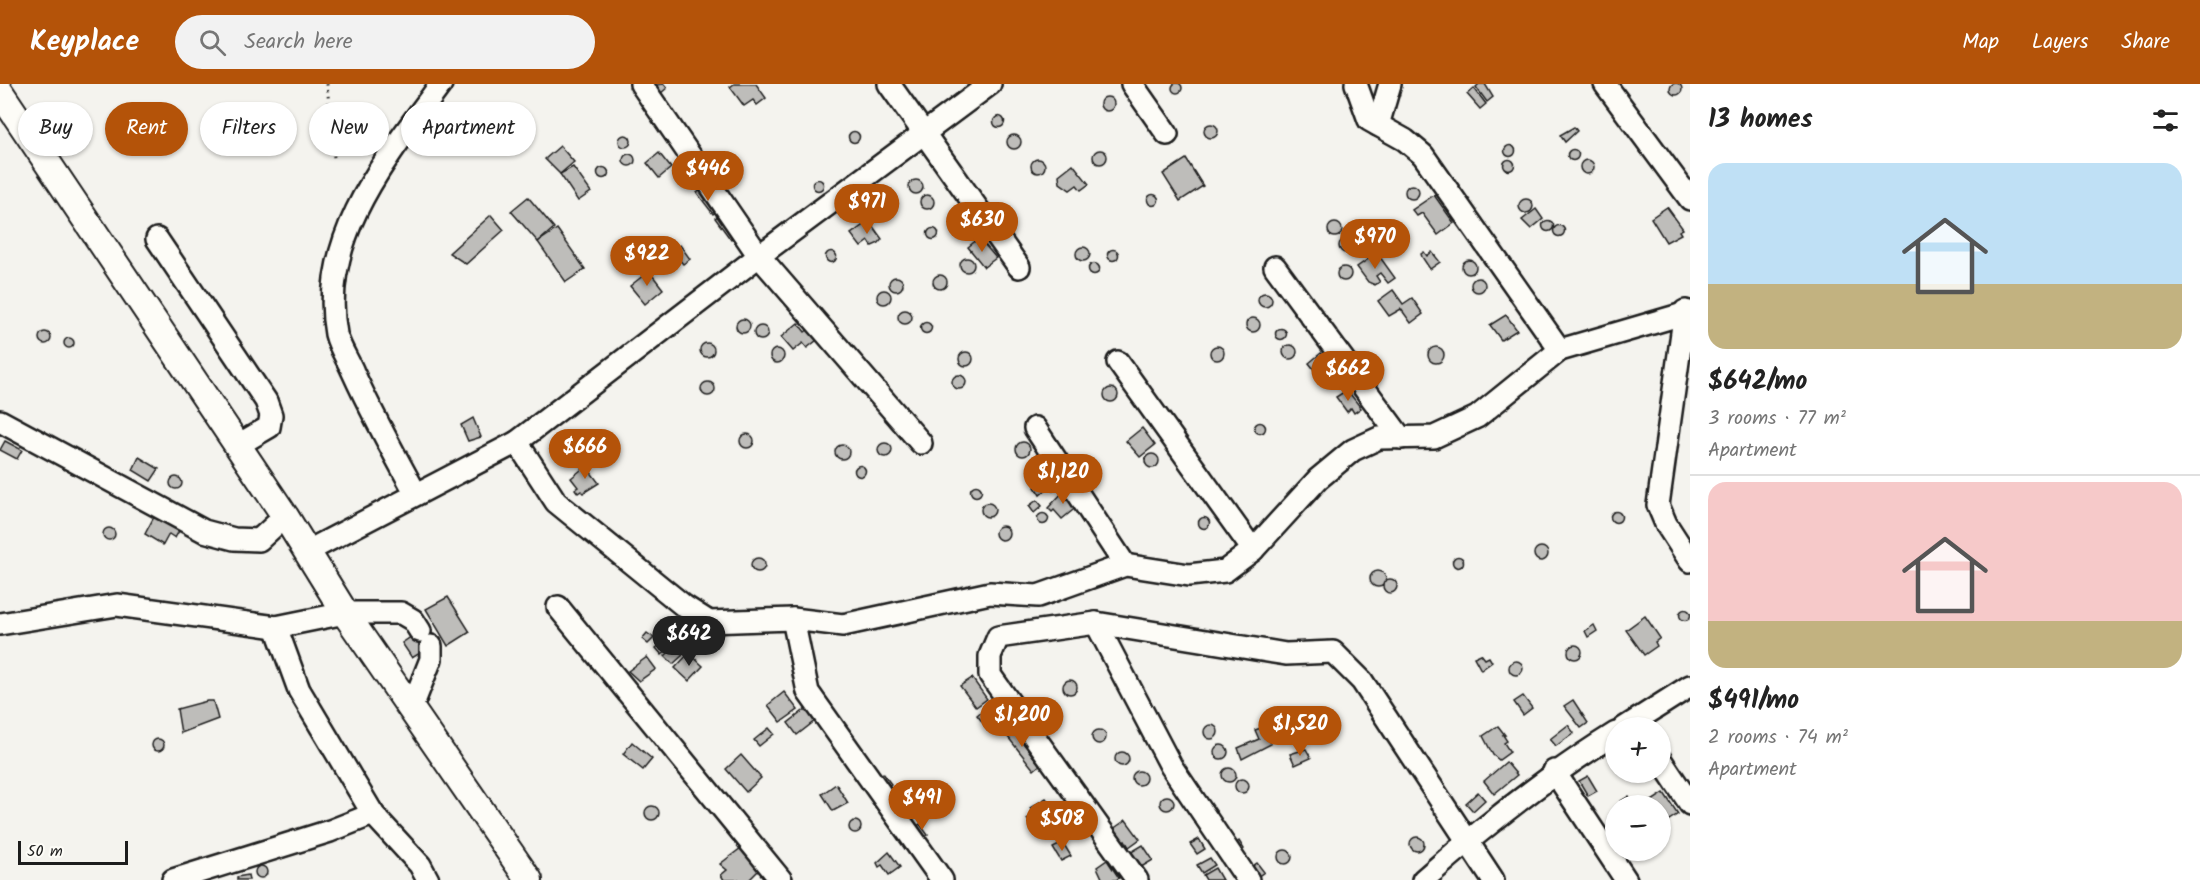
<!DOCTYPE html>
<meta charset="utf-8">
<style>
:root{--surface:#fff;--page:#f2f2f2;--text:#222;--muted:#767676;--line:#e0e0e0;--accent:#b45309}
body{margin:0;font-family:Kalam,sans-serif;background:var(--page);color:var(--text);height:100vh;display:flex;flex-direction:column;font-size:22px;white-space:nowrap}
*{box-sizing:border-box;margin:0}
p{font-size:20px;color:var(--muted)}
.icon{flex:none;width:33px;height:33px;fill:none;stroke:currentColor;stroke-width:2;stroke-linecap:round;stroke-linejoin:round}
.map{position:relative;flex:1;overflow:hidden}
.drawer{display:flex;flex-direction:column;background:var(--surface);width:510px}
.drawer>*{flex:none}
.hud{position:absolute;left:18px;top:18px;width:570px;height:54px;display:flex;gap:12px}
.tools{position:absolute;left:1605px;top:633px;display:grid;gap:12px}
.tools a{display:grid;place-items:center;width:66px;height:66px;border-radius:50%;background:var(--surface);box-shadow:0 2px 4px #0004;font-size:30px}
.scale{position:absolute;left:18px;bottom:15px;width:110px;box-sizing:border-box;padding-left:6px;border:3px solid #1c1c1c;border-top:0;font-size:16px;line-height:21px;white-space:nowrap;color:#1c1c1c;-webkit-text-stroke:4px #fdfcf7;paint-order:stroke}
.price{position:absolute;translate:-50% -51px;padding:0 14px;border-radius:21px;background:var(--accent);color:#fff;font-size:20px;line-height:39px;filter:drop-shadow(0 2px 3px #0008)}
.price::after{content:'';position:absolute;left:50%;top:36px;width:18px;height:14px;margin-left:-9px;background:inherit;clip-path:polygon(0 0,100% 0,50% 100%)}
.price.on{background:#222;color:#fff}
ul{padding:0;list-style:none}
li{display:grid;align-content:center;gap:12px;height:318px;padding:0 18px}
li+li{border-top:2px solid var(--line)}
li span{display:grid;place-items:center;height:186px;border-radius:18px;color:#555}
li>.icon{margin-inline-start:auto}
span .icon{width:108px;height:108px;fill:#fffc;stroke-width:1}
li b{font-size:26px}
h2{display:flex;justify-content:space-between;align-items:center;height:72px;padding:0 18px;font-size:26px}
.tag{padding:0 21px;border-radius:27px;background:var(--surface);box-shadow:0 2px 4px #0004;font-size:21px;line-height:54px}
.tag.on{background:var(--accent);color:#fff}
header{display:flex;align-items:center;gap:36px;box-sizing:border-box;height:84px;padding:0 30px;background:var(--accent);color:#fff}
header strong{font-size:28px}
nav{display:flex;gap:33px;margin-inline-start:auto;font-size:21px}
.search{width:420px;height:54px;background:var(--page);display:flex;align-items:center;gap:15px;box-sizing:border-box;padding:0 21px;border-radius:33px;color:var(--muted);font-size:22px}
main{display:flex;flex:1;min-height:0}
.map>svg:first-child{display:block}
</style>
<header>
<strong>Keyplace</strong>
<div class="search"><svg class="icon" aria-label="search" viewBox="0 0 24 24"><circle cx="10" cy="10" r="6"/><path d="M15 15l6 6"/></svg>Search here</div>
<nav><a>Map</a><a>Layers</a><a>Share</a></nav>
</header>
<main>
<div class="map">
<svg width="1690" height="796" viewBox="0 0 1690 796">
<rect width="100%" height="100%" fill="#f4f3ee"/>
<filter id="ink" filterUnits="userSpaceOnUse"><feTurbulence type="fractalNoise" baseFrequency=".0167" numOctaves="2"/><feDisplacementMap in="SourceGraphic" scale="12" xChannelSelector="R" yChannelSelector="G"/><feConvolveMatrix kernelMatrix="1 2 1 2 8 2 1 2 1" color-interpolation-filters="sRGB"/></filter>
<g filter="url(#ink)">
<!-- building -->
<g fill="#bebdba" stroke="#1c1c1c" stroke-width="1.5">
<circle cx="1676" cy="5" r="6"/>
<circle cx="1177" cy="4" r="5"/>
<path d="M664,0L667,4L660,10L654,1Z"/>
<path d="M734,0H756L766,14L757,21L753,16L744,22L730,3Z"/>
<path d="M1479,0H1485L1493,13L1487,18L1476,3Z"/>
<path d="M1474,4L1486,20L1480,25L1467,10Z"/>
<circle cx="1107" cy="20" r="7"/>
<circle cx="999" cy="38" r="5.5"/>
<circle cx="1211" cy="47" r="7"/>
<path d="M1574,43L1577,47L1565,58L1560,51Z"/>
<circle cx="854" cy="53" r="5.5"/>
<circle cx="625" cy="57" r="6"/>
<circle cx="1014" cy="58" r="7"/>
<circle cx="1510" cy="67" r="5.5"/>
<path d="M560,62L574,78L560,90L545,75Z"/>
<circle cx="1573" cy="71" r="5.5"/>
<circle cx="1100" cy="73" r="7"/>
<path d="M659,69L671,84L659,94L647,79Z"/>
<circle cx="629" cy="76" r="6"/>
<path d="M1186,75L1203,102L1180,117L1163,90Z"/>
<circle cx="1038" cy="82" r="7"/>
<circle cx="1509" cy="81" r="5.5"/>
<circle cx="1587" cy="83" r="7"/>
<path d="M1073,80L1089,100L1081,106L1077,101L1070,106L1060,99L1059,91Z"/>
<path d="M573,83L591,108L578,117L560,90Z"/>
<circle cx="603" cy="89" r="5.5"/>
<circle cx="818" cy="101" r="5.5"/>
<circle cx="916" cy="103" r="7"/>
<circle cx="1412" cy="108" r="7"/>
<path d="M702,105L718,126L713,130L697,109Z"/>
<circle cx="1153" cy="116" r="5.5"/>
<path d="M1434,111L1454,139L1438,151L1422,129L1417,132L1412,126Z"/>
<circle cx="927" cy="118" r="7"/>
<path d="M528,113L554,144L538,158L511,127Z"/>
<circle cx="1526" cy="122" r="7"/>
<path d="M1667,123L1683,145L1679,147L1681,150L1666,158L1651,134Z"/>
<path d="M1536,125L1543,135L1531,145L1522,136Z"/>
<path d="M721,130L737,152L731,156L715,134Z"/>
<path d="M491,131L504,146L466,180L449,169Z"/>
<circle cx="1548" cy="142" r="5.5"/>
<path d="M869,137L882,155L879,159L872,162L869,157L861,163L851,150Z"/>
<circle cx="1335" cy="146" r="7"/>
<circle cx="1559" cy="147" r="5.5"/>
<circle cx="933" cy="150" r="5.5"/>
<path d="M557,145L585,185L566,198L538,158Z"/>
<path d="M979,154L996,174L984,183L968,163Z"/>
<circle cx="1346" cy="162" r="7"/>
<path d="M680,161L690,175L683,180L672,167Z"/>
<circle cx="1083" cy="170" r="7"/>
<circle cx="1113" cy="171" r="5.5"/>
<circle cx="625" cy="174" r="7"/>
<circle cx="831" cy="173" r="5.5"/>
<path d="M1424,168L1427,172L1432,168L1440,178L1430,185L1422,173L1421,170Z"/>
<path d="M1377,169L1395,194L1388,199L1380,189L1376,192L1380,198L1375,201L1368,198L1357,183Z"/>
<circle cx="967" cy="181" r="7"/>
<circle cx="1469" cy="183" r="7"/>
<circle cx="1094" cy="185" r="5.5"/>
<circle cx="1344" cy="190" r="7"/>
<path d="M649,187L663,205L645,220L630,202Z"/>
<circle cx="940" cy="198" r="7"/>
<circle cx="896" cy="200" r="7"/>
<circle cx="1478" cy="201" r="7"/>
<path d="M1393,206L1403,220L1412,214L1423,230L1411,239L1401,225L1389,232L1378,217Z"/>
<circle cx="884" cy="213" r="7"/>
<circle cx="1265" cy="216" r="7"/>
<circle cx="905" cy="233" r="7"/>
<path d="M1506,231L1517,246L1501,256L1490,241Z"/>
<circle cx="1253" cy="241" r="7"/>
<circle cx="743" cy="242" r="7"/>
<circle cx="926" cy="244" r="5.5"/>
<path d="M798,239L805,248L809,245L817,256L807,264L803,259L793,267L781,253Z"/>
<circle cx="761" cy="249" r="7"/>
<circle cx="1281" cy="250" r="5.5"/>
<circle cx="45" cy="254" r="6"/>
<circle cx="69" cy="259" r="5"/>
<circle cx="707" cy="266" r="7"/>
<circle cx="1290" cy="268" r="7"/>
<circle cx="1217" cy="269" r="7"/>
<circle cx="1436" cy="271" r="8"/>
<circle cx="777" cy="272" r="7"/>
<circle cx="966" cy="275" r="7"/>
<path d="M1321,269L1336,288L1325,299L1309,279Z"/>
<circle cx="959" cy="298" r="7"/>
<circle cx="708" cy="305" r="7"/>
<circle cx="1111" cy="311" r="7"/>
<path d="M1347,306L1361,324L1354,329L1351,324L1347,328L1336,313Z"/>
<path d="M473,334L481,353L468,357L461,341Z"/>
<circle cx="1260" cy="344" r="5.5"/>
<path d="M1142,344L1155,361L1140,373L1126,357Z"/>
<circle cx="747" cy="357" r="7"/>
<path d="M5,357L22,366L17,375L0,366Z"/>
<circle cx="1023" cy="365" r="7"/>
<circle cx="885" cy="366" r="7"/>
<circle cx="842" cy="368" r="7"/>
<circle cx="1152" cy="377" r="7"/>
<path d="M139,373L159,385L151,397L133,386Z"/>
<path d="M1047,381L1064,398L1053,407L1049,403L1040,411L1035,403L1042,397L1037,391Z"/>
<circle cx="860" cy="387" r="5.5"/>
<path d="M586,382L599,399L583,409L581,407L578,409L575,405L578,403L571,394Z"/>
<circle cx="176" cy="399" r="6"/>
<circle cx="976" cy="407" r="5.5"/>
<path d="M1064,407L1078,422L1062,435L1054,426L1052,428L1048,424Z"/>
<path d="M1037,416L1042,422L1034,429L1029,422Z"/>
<circle cx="988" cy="426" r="7"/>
<circle cx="1616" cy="433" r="5.5"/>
<circle cx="1043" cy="435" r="5.5"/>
<path d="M155,431L180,445L175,454L169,450L163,461L145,450Z"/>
<circle cx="1204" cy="439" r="5.5"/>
<circle cx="1002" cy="449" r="7"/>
<circle cx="109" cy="450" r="6"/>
<circle cx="1541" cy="470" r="7"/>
<circle cx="1458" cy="478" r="5.5"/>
<circle cx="758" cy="481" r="7"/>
<circle cx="1378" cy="495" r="8"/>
<circle cx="1390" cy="502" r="7"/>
<path d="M448,513L470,548L448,562L426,525Z"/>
<circle cx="1685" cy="531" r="5.5"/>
<path d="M1645,532L1660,554L1655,558L1657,562L1644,571L1626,546Z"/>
<path d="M1594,541L1597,547L1588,553L1585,547Z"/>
<path d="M427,542L438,558L412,574L402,559Z"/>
<path d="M647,549L654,554L648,560L642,555Z"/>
<path d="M665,556L671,563L662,571L656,564Z"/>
<circle cx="1575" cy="568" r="7"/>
<path d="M675,562L683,571L673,580L665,572Z"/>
<path d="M689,569L703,582L689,597L675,584Z"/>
<path d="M1481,570L1485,575L1489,573L1492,578L1481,586L1474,573Z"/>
<path d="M647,573L656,585L639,597L628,587Z"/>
<circle cx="1516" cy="584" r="7"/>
<path d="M972,594L987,615L976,623L960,602Z"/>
<circle cx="1070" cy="603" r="7"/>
<path d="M784,608L798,626L781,638L768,621Z"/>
<path d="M1523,612L1532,624L1523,631L1514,618Z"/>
<path d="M1573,616L1588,639L1581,644L1564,622Z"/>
<path d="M207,617H213L218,635L181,649L177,625Z"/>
<path d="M988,622L998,635L987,644L977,631Z"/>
<path d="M807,624L816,636L797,651L788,639Z"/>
<path d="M1568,641L1574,649L1556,662L1550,655Z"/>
<circle cx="1211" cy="648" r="7"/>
<path d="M1010,642L1040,681L1034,686L1004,648Z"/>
<path d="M1498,642L1505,651H1503L1507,657L1504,659L1510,668L1499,676L1493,671L1483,652Z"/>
<path d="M1264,643L1271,660L1242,675L1238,664L1259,655L1255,646Z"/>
<path d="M769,644L774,650L759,662L754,656Z"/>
<circle cx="1099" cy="653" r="7"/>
<circle cx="158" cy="661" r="6"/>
<path d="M632,658L652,675L643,686L623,670Z"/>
<circle cx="1221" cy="668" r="7"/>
<path d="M1306,665L1311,674L1295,681L1290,670Z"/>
<circle cx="1122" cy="675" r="7"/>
<path d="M741,671L761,694L746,708L726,685Z"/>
<path d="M1506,678L1517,691L1494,710L1484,697Z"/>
<circle cx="1229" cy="691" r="7"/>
<circle cx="1139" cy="694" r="7"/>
<path d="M883,689L891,700L885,704L877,694Z"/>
<path d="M1588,692L1597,707L1588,712L1579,697Z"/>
<circle cx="1242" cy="702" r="7"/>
<path d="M836,700L848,719L833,727L822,710Z"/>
<path d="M1478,708L1485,716L1473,727L1466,719Z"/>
<path d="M1664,709L1678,730L1663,740L1660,735V722H1644Z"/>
<path d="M1629,712L1632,718L1623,722L1621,717Z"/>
<circle cx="1167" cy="719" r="7"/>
<path d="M1046,714L1061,735L1038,751L1027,735L1034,730L1030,724Z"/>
<circle cx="652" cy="729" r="7"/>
<path d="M1126,736L1140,755L1129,763L1125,756L1120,760L1114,752L1117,749L1113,745Z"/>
<circle cx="855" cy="743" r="6"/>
<path d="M920,740L928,751L924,754L916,743Z"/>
<circle cx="1417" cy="760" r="7"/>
<path d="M1199,755L1205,765L1197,770L1190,760Z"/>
<path d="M1239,757L1244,765L1239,769L1234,761Z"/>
<path d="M1063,759L1071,772L1061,777L1053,764Z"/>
<path d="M1143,761L1153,776L1138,785L1128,770Z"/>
<path d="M741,764L759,786L749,796H724L721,791L727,786L720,780Z"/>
<circle cx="1285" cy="773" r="7"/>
<path d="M889,768L900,783L889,791L882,781L879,783L877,779Z"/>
<path d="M1210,774L1215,781L1202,789L1197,781Z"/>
<path d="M1107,776L1119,794L1116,796H1103L1097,783Z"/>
<path d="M1257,779L1264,788L1257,793L1250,784Z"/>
<circle cx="261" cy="788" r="6"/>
<path d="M1215,784L1222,796H1206L1203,791Z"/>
<path d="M248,791L249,796H237V793Z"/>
</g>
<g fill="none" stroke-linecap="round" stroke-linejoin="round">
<!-- minor casing -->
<g stroke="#1c1c1c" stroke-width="26">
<g id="minor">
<path d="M641,0L759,172L921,359"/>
<path d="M889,0L1019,183"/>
<path d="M1132,0L1167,50"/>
<path d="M1356,0L1369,36L1405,56L1423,71L1560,266"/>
<path d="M1605,0L1690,115"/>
<path d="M1378,41L1390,0"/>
<path d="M157,155L266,317L271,331L269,343L238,361"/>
<path d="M1275,183L1401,354"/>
<path d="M1685,227L1658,421L1666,440L1690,477"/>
<path d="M1118,278L1253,466"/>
<path d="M0,337L204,447L234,455L259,456L285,432"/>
<path d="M1035,344L1125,481"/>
<path d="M517,358L556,418L684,522L709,538L793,535L843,541L990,509L1038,512L1125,481L1189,491L1225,487L1253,466L1318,395L1353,366L1379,354L1434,353L1477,333L1560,266L1690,228"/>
<path d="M416,410C394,370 372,330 353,288C348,276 339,263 336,250C318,154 388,72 441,0"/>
<path d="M308,467L517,358L759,172L990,0"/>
<path d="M558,523L781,796"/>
<path d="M793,535L808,608L942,796"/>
<path d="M1096,539L1171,682L1248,796"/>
<path d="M0,540L117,521L276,543L345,529H401L413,536L420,547"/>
<path d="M276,543L299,606L373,730L420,781L428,796"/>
<path d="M412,623L431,575V562"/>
<path d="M1624,644L1690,602"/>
<path d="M1660,675L1690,720"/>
<path d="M1554,687L1626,796"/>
<path d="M173,796L330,747L373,730"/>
<path d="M1137,796L990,591V572L998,553L1096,539L1286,570L1333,568L1362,597L1493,796"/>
<path d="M1423,796C1484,742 1547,692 1616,649"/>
</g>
</g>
<!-- major casing -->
<g stroke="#1c1c1c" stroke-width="30">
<path id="major" d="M0,8L285,432L345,529L529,796"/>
</g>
<!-- path -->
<path stroke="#1c1c1c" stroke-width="3" stroke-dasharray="1.5 4.5" stroke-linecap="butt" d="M327,0L334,74"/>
<!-- minor -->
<use href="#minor" stroke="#fdfcf7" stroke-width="21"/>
<!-- major -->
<use href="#major" stroke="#fdfcf7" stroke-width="26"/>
</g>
</g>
</svg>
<div class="tools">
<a>+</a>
<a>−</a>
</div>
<div class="scale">50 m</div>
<b class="price" style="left:708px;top:118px">$446</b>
<b class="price" style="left:867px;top:151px">$971</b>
<b class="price" style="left:982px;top:169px">$630</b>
<b class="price" style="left:1375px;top:186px">$970</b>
<b class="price" style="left:647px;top:203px">$922</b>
<b class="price" style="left:1348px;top:318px">$662</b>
<b class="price" style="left:585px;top:396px">$666</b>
<b class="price" style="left:1063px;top:421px">$1,120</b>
<b class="price on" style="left:689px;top:583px">$642</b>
<b class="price" style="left:1022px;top:664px">$1,200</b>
<b class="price" style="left:1300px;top:673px">$1,520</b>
<b class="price" style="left:922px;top:747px">$491</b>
<b class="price" style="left:1062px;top:768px">$508</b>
<div class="hud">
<a class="tag">Buy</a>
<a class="tag on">Rent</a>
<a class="tag">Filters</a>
<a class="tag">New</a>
<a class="tag">Apartment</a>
</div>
</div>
<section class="drawer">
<h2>13 homes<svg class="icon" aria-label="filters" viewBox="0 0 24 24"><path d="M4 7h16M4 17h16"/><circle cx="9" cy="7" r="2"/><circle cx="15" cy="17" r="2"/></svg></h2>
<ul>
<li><span style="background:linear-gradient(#bfe0f5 65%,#c2b280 0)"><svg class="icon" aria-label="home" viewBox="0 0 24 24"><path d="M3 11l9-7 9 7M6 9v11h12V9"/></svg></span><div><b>$642/mo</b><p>3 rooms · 77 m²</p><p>Apartment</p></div></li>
<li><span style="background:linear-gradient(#f6c9c9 75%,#c2b280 0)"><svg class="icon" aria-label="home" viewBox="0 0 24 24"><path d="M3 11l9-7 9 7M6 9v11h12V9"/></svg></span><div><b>$491/mo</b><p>2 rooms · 74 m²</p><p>Apartment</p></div></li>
</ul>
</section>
</main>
